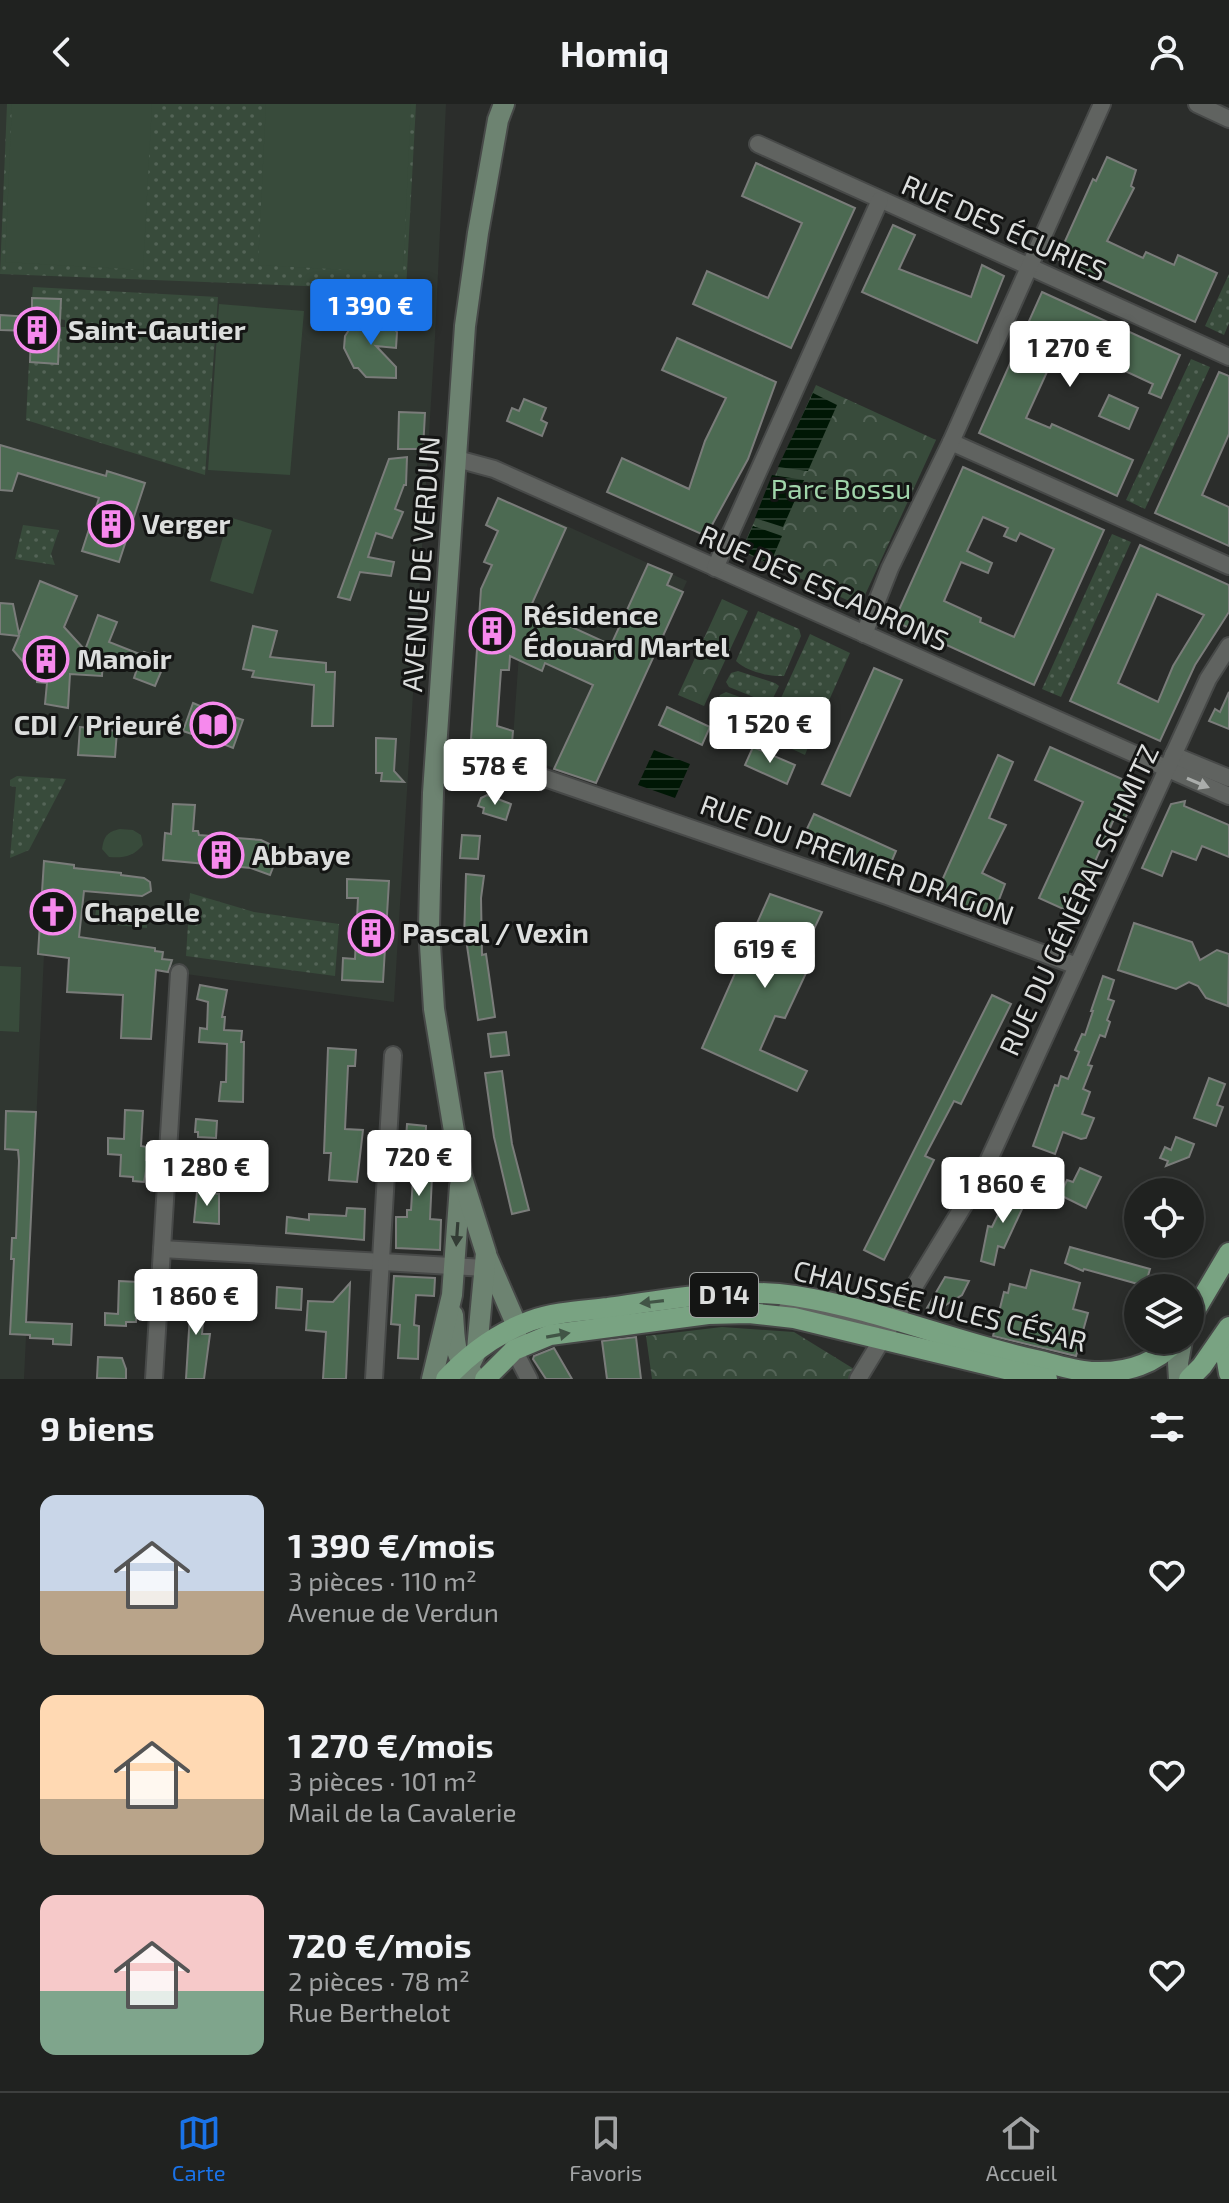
<!DOCTYPE html>
<html lang="fr">
<meta charset="utf-8">
<style>
:root{--surface:#202220;--page:#282a29;--text:#f1f3f6;--muted:#a2a4a5;--line:#3d3f3e;--accent:#1a73e8}
body{margin:0;font-family:"Exo 2",sans-serif;background:var(--page);color:var(--text);height:100vh;display:flex;flex-direction:column;font-size:30px;white-space:nowrap}
*{box-sizing:border-box;margin:0}
p{font-size:26px;color:var(--muted)}
.icon{flex:none;width:44px;height:44px;fill:none;stroke:currentColor;stroke-width:2;stroke-linecap:round;stroke-linejoin:round}
.map{position:relative;height:1275px;overflow:hidden}
.panel{display:flex;flex-direction:column;background:var(--surface);flex:1}
.panel>*{flex:none}
.fabs{position:absolute;left:1124px;top:1074px;display:grid;gap:16px}
.fabs a{display:grid;place-items:center;width:80px;height:80px;border-radius:50%;background:var(--surface);box-shadow:0 4px 12px #0003,0 0 0 2px var(--line);font-size:40px}
.price{position:absolute;translate:-50% -68px;padding:0 18px;border-radius:8px;background:#fff;color:#222;font-size:26px;line-height:52px;filter:drop-shadow(0 2px 4px #0008)}
.price::after{content:'';position:absolute;left:50%;top:48px;width:24px;height:18px;margin-left:-12px;background:inherit;clip-path:polygon(0 0,100% 0,50% 100%)}
.price.active{background:var(--accent);color:#fff}
ul{padding:0;list-style:none}
li{display:flex;align-items:center;gap:24px;height:200px;padding:0 40px}
li span{display:grid;place-items:center;flex:none;width:224px;height:160px;border-radius:16px;color:#555}
li>.icon{margin-inline-start:auto}
span .icon{width:96px;height:96px;fill:#fffc;stroke-width:1}
li b{font-size:34px}
h2{display:flex;justify-content:space-between;align-items:center;height:96px;padding:0 40px;font-size:34px}
header{display:flex;justify-content:space-between;align-items:center;height:104px;padding:0 40px;background:var(--surface);font-size:36px;font-weight:700}
.menu{display:flex;justify-content:space-around;align-items:center;height:112px;border-top:2px solid var(--line);background:var(--surface);font-size:22px;color:var(--muted)}
.menu a{display:grid;justify-items:center;gap:4px}
.menu .active{color:var(--accent)}
.map>svg:first-child{display:block}
</style>
<header><svg class="icon" aria-label="back" viewBox="0 0 24 24"><path d="M15 5l-7 7 7 7"/></svg>Homiq<svg class="icon" aria-label="person" viewBox="0 0 24 24"><circle cx="12" cy="8" r="4"/><path d="M4 21q1-7 8-7t8 7"/></svg></header>
<div class="map">
<svg width="1229" height="1275" viewBox="0 0 1229 1275">
<defs>
<pattern id="grass-dots" width="8" height="8" patternUnits="userSpaceOnUse" patternTransform="scale(2)"><rect width="8" height="8" fill="#384b3b"/><path d="M2 2h.1M6 6h.1" fill="none" stroke="#546457" stroke-width="1.8" stroke-linecap="round"/></pattern>
<pattern id="park-crowns" width="20" height="18" patternUnits="userSpaceOnUse" patternTransform="scale(2)"><rect width="20" height="18" fill="#384b3b"/><path d="M2 6a3 3 0 1 1 6 0M12 15a3 3 0 1 1 6 0" fill="none" stroke="#546457"/></pattern>
<pattern id="water-rules" width="6" height="5" patternUnits="userSpaceOnUse" patternTransform="scale(2)"><rect width="6" height="5" fill="#001705"/><path d="M0 2.5h6" fill="none" stroke="#253829"/></pattern>
</defs>
<rect width="100%" height="100%" fill="#2b2d2b"/>
<!-- built -->
<g fill="#303731">
<path d="M0,0H446L435,233L394,898L44,851L24,1275H0Z"/>
<path d="M558,418L687,477L596,679L512,649L523,493Z"/>
</g>
<!-- grass -->
<g fill="url(#grass-dots)">
<path d="M7,0H416L406,186L0,170Z"/>
<path d="M1229,170V219L1224,231L1205,222Z"/>
<path d="M33,183L218,193L205,371L26,316L29,258L58,259L60,223H65V216L60,215L61,195L32,194Z"/>
<path d="M1191,255L1210,263L1145,405L1126,396Z"/>
<path d="M23,421L59,426L51,450L55,461L15,455Z"/>
<path d="M1112,430L1131,438L1061,593L1042,585Z"/>
<path d="M758,507L799,525L801,532L784,572C769,573 746,567 736,557Z"/>
<path d="M810,530L850,549L819,619L777,603Z"/>
<path d="M738,567L775,579L779,582L772,596L766,598L729,583L726,578L731,569Z"/>
<path d="M726,588L765,602L768,607L761,622L755,624L718,607L715,602L720,591Z"/>
<path d="M17,672L66,675L29,746L10,754L16,683L10,682V676Z"/>
<path d="M190,789L254,808L339,820L335,872L186,852Z"/>
</g>
<!-- park -->
<g fill="url(#park-crowns)">
<path d="M816,281L936,336L860,502L741,447Z"/>
<path d="M722,495L748,507L704,602L678,591Z"/>
<path d="M722,1223L794,1228L854,1265L848,1275H652L646,1232Z"/>
</g>
<!-- garden -->
<g fill="#384b3b">
<path d="M12,0H152L143,166L5,158Z"/>
<path d="M266,0H411L403,169L258,161Z"/>
<path d="M219,200L304,207L290,371L208,366Z"/>
<path d="M229,413L272,426L253,490L210,477Z"/>
<path d="M776,606L816,623L805,651L764,632Z"/>
<path d="M120,725L133,726L141,731L143,741C133,753 123,754 109,753L102,745C104,732 107,728 120,725Z"/>
<path d="M96,806L147,809V824L94,819Z"/>
<path d="M0,862L21,863L19,928L0,927Z"/>
</g>
<!-- water -->
<g fill="url(#water-rules)">
<path d="M813,289L837,301L808,367L778,363Z"/>
<path d="M772,371L804,376L783,423L755,414Z"/>
<path d="M753,422L782,432L770,460L742,446Z"/>
<path d="M654,646L690,660L675,694L638,681Z"/>
</g>
<!-- building -->
<g fill="#4c6a52" stroke="#7a7c7a" stroke-width="2" fill-rule="evenodd">
<path d="M1107,53L1136,66L1131,82L1134,84L1107,137L1143,154L1146,148L1174,161L1178,151L1217,169L1195,218L1057,155L1093,75L1096,77Z"/>
<path d="M756,59L855,104L791,244L693,200L707,167L768,194L802,119L742,92Z"/>
<path d="M893,121L915,131L899,165L971,193L982,161L1004,172L977,239L862,188Z"/>
<path d="M1042,188L1180,251L1161,294L1149,289L1153,280L1061,237L1026,314L1050,324L1052,320L1133,356L1117,392L979,329Z"/>
<path d="M32,194L61,195L58,260L30,258L31,227L0,226V211L32,213Z"/>
<path d="M357,214L386,216L397,228L396,244L376,242L396,263V274L366,273L358,264H354L344,244L345,232Z"/>
<path d="M677,234L776,278L748,355L706,432L607,388L622,354L689,385L705,337L726,294L662,266Z"/>
<path d="M1219,268L1229,272V330L1202,391L1229,403V442L1155,409Z"/>
<path d="M1109,291L1138,304L1129,325L1099,312Z"/>
<path d="M524,295L546,304L541,316L547,319L542,332L507,317L512,304L519,307Z"/>
<path d="M399,308L425,309L423,345H398Z"/>
<path d="M0,341L106,372L107,367L145,379L119,458L82,447L99,394L18,369L12,387L0,386Z"/>
<path d="M407,353L406,381H404L395,405L403,408L392,434L376,429L368,453L394,458L391,472L360,468L350,496L338,493L389,355Z"/>
<path d="M963,363L1104,426L1034,581L894,517ZM983,413L1008,424L1004,432L1016,437L1020,429L1054,445L1014,533L980,518L981,514L944,497L961,458L988,469L992,459L967,447Z"/>
<path d="M498,394L566,424L530,504L611,541L648,460L672,470L667,481L683,488L596,679L554,665L593,581L545,559L542,567L510,552L509,566H501L497,622L513,627L512,639H526L525,654L471,635L481,485L492,461L484,458L498,427L486,421Z"/>
<path d="M1140,441L1229,481V508L1195,561L1160,637L1070,597ZM1157,490L1204,511L1173,562L1158,598L1118,579Z"/>
<path d="M40,477L77,492L64,523L85,546L98,511L117,518L109,538L142,551L144,548L166,556L155,582L134,574L137,565L103,553L102,572L70,570L68,604L45,600L47,579L37,578V574L13,546L19,532L0,530V499L13,500L19,530Z"/>
<path d="M253,522L277,527L270,553L326,559V568H335L333,622H312L314,581L252,573L254,567L243,565Z"/>
<path d="M874,564L902,576L850,692L822,680Z"/>
<path d="M1229,588V625L1209,617L1215,605L1220,608Z"/>
<path d="M193,599L205,604L204,607L229,615L231,612L243,616L233,644L196,629L195,631L183,627Z"/>
<path d="M667,603L710,623L702,641L659,621Z"/>
<path d="M80,623L117,627L115,653L78,651Z"/>
<path d="M376,634L396,635L394,667L404,678L381,677L382,669H376Z"/>
<path d="M753,643L795,661L787,680L745,661Z"/>
<path d="M1050,643L1140,683L1123,719L1114,715L1072,809L1039,794L1083,698L1035,676Z"/>
<path d="M998,651L1013,658L989,714L1006,721L982,769L1005,780L992,814L936,790Z"/>
<path d="M487,691L511,700L506,716L483,709L484,704L478,702L481,694Z"/>
<path d="M1185,697L1184,702L1229,721V753L1202,742L1196,756L1172,747L1162,772L1142,764L1171,700Z"/>
<path d="M173,700L195,701L193,727H198L199,731L261,736L280,745L270,771L251,764L163,756L165,729L171,730Z"/>
<path d="M814,710L896,747L888,766L805,729Z"/>
<path d="M462,731L480,732L478,755L460,754Z"/>
<path d="M44,757L74,761V764L121,769V771L144,774L150,778L151,787L142,792L84,787L79,833L155,844V847L163,848L162,855L172,856L168,868L156,866L151,935L121,934L123,891L67,888L69,854L38,850Z"/>
<path d="M466,770L484,772L481,794L482,851L486,850L495,913L478,916L466,835H464Z"/>
<path d="M347,775L389,777L383,878L342,876L343,854L355,855L358,794H347Z"/>
<path d="M770,790L822,808L805,844L812,847L814,852L785,914L775,912L760,946L807,967L797,987L702,944Z"/>
<path d="M1134,819L1192,838L1200,856L1217,846L1229,850L1228,902L1206,894L1198,882L1189,878L1176,885L1118,866Z"/>
<path d="M1103,872L1114,876L1108,895L1114,897L1107,916L1110,918L1105,933L1100,931L1088,961L1092,962L1083,985L1090,988L1082,1010L1094,1014L1086,1034L1081,1035L1063,1028L1055,1050L1033,1042L1055,981L1058,982L1061,972L1068,975L1079,948L1075,946L1082,930L1085,931L1093,907H1091Z"/>
<path d="M200,881L227,886L222,913H225L224,926L242,927L241,938H244L243,998L219,997L221,978H226L227,940L199,938L200,924L207,925L208,898L197,895Z"/>
<path d="M992,891L1011,900L961,1000L954,997L925,1052L934,1056L884,1156L864,1146Z"/>
<path d="M506,928L509,951L491,953L488,930Z"/>
<path d="M328,944L356,946L355,962H348L345,1025L363,1026L357,1078L329,1076L331,1049H324Z"/>
<path d="M502,967L512,1040L529,1106L512,1110L494,1033L485,969Z"/>
<path d="M1209,974L1225,980L1217,1001L1223,1003L1216,1022L1194,1014Z"/>
<path d="M125,1006L143,1007L141,1042L147,1043L146,1056H148L144,1078L133,1077V1073L120,1072L121,1051L108,1050V1034L124,1035Z"/>
<path d="M6,1007L36,1008L26,1218L72,1220L71,1241L53,1240V1235L30,1234V1231L10,1230L14,1155H11L12,1134H16L19,1057L18,1046L5,1045Z"/>
<path d="M196,1015L217,1017L216,1034L198,1033V1028H195Z"/>
<path d="M407,1020L426,1022L425,1051H433L430,1115L441,1116L440,1146L396,1144V1113H407V1106H411L414,1058L410,1057V1050H405Z"/>
<path d="M1176,1033L1194,1040L1189,1053L1166,1062L1168,1057L1160,1054L1165,1043L1171,1046Z"/>
<path d="M1080,1064L1101,1073L1086,1104L1060,1091L1067,1076L1073,1078Z"/>
<path d="M1011,1084L1028,1092L1004,1144L998,1142L994,1161L981,1157L988,1122L992,1123Z"/>
<path d="M197,1088L219,1090V1120L194,1118Z"/>
<path d="M347,1104L365,1105L364,1136L286,1129L287,1113L309,1116V1110L346,1112Z"/>
<path d="M1070,1143L1150,1165L1145,1182L1084,1165L1083,1167L1065,1159Z"/>
<path d="M1031,1166L1080,1179L1073,1205L1088,1209L1076,1252L993,1232L1004,1188L1008,1189L1010,1180L1026,1184Z"/>
<path d="M394,1172L435,1174L434,1192L416,1191L414,1221L419,1222L418,1255L398,1254L400,1221L391,1220Z"/>
<path d="M945,1173L969,1177L962,1191L936,1207L927,1204Z"/>
<path d="M119,1177L138,1178L136,1218H126V1222L105,1221V1209L118,1210Z"/>
<path d="M350,1179L346,1275H323L326,1228L306,1226L308,1197L333,1198Z"/>
<path d="M277,1183L302,1185L301,1206L276,1204Z"/>
<path d="M180,1192L205,1193L202,1230H210L204,1275H186L190,1210L180,1209Z"/>
<path d="M636,1233L641,1275H607L602,1237Z"/>
<path d="M554,1244L572,1275H546L533,1255L534,1252Z"/>
<path d="M98,1253L122,1254L126,1265V1275L97,1274Z"/>
</g>
<g fill="none" stroke-linecap="round" stroke-linejoin="round">
<!-- minor casing -->
<g stroke="#474948" stroke-width="20">
<g id="minor">
<path d="M1197,0L1229,15"/>
<path d="M758,40L1229,253"/>
<path d="M951,338L1229,462"/>
<path d="M457,355L494,365L1229,692"/>
<path d="M715,464L880,96"/>
<path d="M864,530L890,464L951,338L1102,0"/>
<path d="M436,648L481,652L887,792L1077,862"/>
<path d="M1173,651L1229,674"/>
<path d="M162,1145L485,1164"/>
<path d="M787,1204L864,1220L876,1221L894,1215"/>
<path d="M514,1246L529,1275"/>
<path d="M154,1275L179,869"/>
<path d="M374,1275L393,951"/>
<path d="M858,1275L981,1073L1208,575L1229,542"/>
</g>
</g>
<!-- secondary casing -->
<g stroke="#474948" stroke-width="24">
<g id="secondary">
<path d="M487,1153L517,1222L515,1238"/>
<path d="M453,1211C455,1233 453,1255 472,1269"/>
<path d="M432,1275L452,1191L460,1082"/>
<path d="M463,1275L477,1246L486,1149L461,1070L434,905L429,825L430,782L433,689L465,222L478,129L498,16L504,0"/>
<path d="M1179,1275L1178,1259L1182,1236"/>
</g>
</g>
<!-- primary casing -->
<g stroke="#474948" stroke-width="24">
<g id="primary">
<path d="M1190,1215L1229,1149"/>
<path d="M1229,1232L1225,1245L1229,1269"/>
<path d="M446,1275C469,1250 498,1229 530,1217C555,1208 582,1207 608,1204C669,1195 734,1183 795,1192C878,1205 954,1238 1036,1256C1055,1260 1076,1268 1095,1268C1126,1269 1156,1260 1177,1236"/>
<path d="M485,1275L514,1246L550,1231L708,1210L749,1209L794,1214L1047,1275"/>
<path d="M1189,1275L1202,1262L1229,1223"/>
</g>
</g>
<!-- minor -->
<use href="#minor" stroke="#606360" stroke-width="16"/>
<!-- secondary -->
<use href="#secondary" stroke="#6d8371" stroke-width="20"/>
<!-- primary -->
<use href="#primary" stroke="#79a382" stroke-width="20"/>
</g>
<!-- one-way arrows -->
<defs><path id="oneway-solid" d="M-6-.8H1V-3.2L6.5 0L1 3.2V.8H-6Z" transform="scale(2)"/></defs>
<use fill="#aaadab" href="#oneway-solid" transform="translate(1198 679) rotate(23)"/>
<use fill="#333c35" href="#oneway-solid" transform="translate(457 1130) rotate(94)"/>
<g fill="#415546">
<use href="#oneway-solid" transform="translate(652 1198) rotate(173)"/>
<use href="#oneway-solid" transform="translate(558 1231) rotate(-10)"/>
</g>
<!-- icons -->
<defs>
<g id="building-ring" transform="scale(2.3)"><circle r="9.5" fill="#141514" stroke="#f689ed" stroke-width="1.5"/><path d="M-4-6H4V6H1V3H-1V6H-4ZM-2.5-4.3h1.7v1.8h-1.7ZM.8-4.3h1.7v1.8H.8ZM-2.5-1h1.7V.8h-1.7ZM.8-1h1.7V.8H.8Z" fill="#f689ed"/></g>
<g id="library-ring" transform="scale(2.3)"><circle r="9.5" fill="#141514" stroke="#f689ed" stroke-width="1.5"/><path d="M-6-4Q-3-5.5-.7-3.5V5Q-3 3-6 4ZM6-4Q3-5.5 .7-3.5V5Q3 3 6 4Z" fill="#f689ed"/></g>
<g id="church-ring" transform="scale(2.3)"><circle r="9.5" fill="#141514" stroke="#f689ed" stroke-width="1.5"/><path d="M-1.2-6h2.4v3.5h3.3v2.4h-3.3V6h-2.4V-.1h-3.3v-2.4h3.3Z" fill="#f689ed"/></g>
</defs>
<g fill-rule="evenodd">
<use href="#building-ring" x="37" y="226"/>
<use href="#building-ring" x="111" y="420"/>
<use href="#building-ring" x="492" y="527"/>
<use href="#building-ring" x="46" y="555"/>
<use href="#library-ring" x="213" y="621"/>
<use href="#building-ring" x="221" y="751"/>
<use href="#church-ring" x="53" y="808"/>
<use href="#building-ring" x="371" y="829"/>
</g>
<g text-anchor="middle" stroke-width="6" stroke-linejoin="round" paint-order="stroke">
<!-- shield labels -->
<rect fill="#141514" stroke="#a0a2a1" stroke-width="2" x="690" y="1169" width="68" height="44" rx="6"/>
<g font-size="26" font-weight="bold" fill="#dcdedd">
<text x="724" y="1200">D 14</text>
</g>
<!-- street labels -->
<g font-size="28" fill="#dcdedd" stroke="#141514">
<text transform="translate(1004 124) rotate(24)" y="10">RUE DES ÉCURIES</text>
<text transform="translate(421 460) rotate(-86)" y="10">AVENUE DE VERDUN</text>
<text transform="translate(824 484) rotate(24)" y="10">RUE DES ESCADRONS</text>
<text transform="translate(857 756) rotate(20)" y="10">RUE DU PREMIER DRAGON</text>
<text transform="translate(1079 796) rotate(-65)" y="10">RUE DU GÉNÉRAL SCHMITZ</text>
<text transform="translate(940 1202) rotate(14)" y="10">CHAUSSÉE JULES CÉSAR</text>
</g>
<!-- poi labels -->
<g font-size="28" font-weight="bold" fill="#dcdedd" stroke="#141514" text-anchor="start">
<text x="68" y="236">Saint-Gautier</text>
<text x="142" y="430">Verger</text>
<text x="523" y="521">Résidence<tspan x="523" dy="32">Édouard Martel</tspan></text>
<text x="77" y="565">Manoir</text>
<text x="182" y="631" text-anchor="end">CDI / Prieuré</text>
<text x="252" y="761">Abbaye</text>
<text x="84" y="818">Chapelle</text>
<text x="402" y="839">Pascal / Vexin</text>
</g>
<!-- park labels -->
<g font-size="28" fill="#a0d5aa" stroke="#141514">
<text x="841" y="395">Parc Bossu</text>
</g>
</g>
</svg>
<div class="fabs">
<a><svg class="icon" aria-label="locate" viewBox="0 0 24 24"><circle cx="12" cy="12" r="6"/><path d="M12 2v4M12 18v4M2 12h4M18 12h4"/></svg></a>
<a><svg class="icon" aria-label="layers" viewBox="0 0 24 24"><path d="M12 4l9 5-9 5-9-5zM3 14l9 5 9-5"/></svg></a>
</div>
<b class="price active" style="left:371px;top:243px">1 390 €</b>
<b class="price" style="left:1070px;top:285px">1 270 €</b>
<b class="price" style="left:770px;top:661px">1 520 €</b>
<b class="price" style="left:495px;top:703px">578 €</b>
<b class="price" style="left:765px;top:886px">619 €</b>
<b class="price" style="left:419px;top:1094px">720 €</b>
<b class="price" style="left:207px;top:1104px">1 280 €</b>
<b class="price" style="left:1003px;top:1121px">1 860 €</b>
<b class="price" style="left:196px;top:1233px">1 860 €</b>
</div>
<section class="panel">
<h2>9 biens<svg class="icon" aria-label="filters" viewBox="0 0 24 24"><path d="M4 7h16M4 17h16"/><circle cx="9" cy="7" r="2"/><circle cx="15" cy="17" r="2"/></svg></h2>
<ul>
<li><span style="background:linear-gradient(#c9d6e8 60%,#b9a48a 0)"><svg class="icon" aria-label="home" viewBox="0 0 24 24"><path d="M3 11l9-7 9 7M6 9v11h12V9"/></svg></span><div><b>1 390 €/mois</b><p>3 pièces · 110 m²</p><p>Avenue de Verdun</p></div><svg class="icon" aria-label="heart" viewBox="0 0 24 24"><path d="M12 20l-8-8c-3-5 5-10 8-4 3-6 11-1 8 4z"/></svg></li>
<li><span style="background:linear-gradient(#ffd9b3 65%,#b9a48a 0)"><svg class="icon" aria-label="home" viewBox="0 0 24 24"><path d="M3 11l9-7 9 7M6 9v11h12V9"/></svg></span><div><b>1 270 €/mois</b><p>3 pièces · 101 m²</p><p>Mail de la Cavalerie</p></div><svg class="icon" aria-label="heart" viewBox="0 0 24 24"><path d="M12 20l-8-8c-3-5 5-10 8-4 3-6 11-1 8 4z"/></svg></li>
<li><span style="background:linear-gradient(#f6c9c9 60%,#7fa58c 0)"><svg class="icon" aria-label="home" viewBox="0 0 24 24"><path d="M3 11l9-7 9 7M6 9v11h12V9"/></svg></span><div><b>720 €/mois</b><p>2 pièces · 78 m²</p><p>Rue Berthelot</p></div><svg class="icon" aria-label="heart" viewBox="0 0 24 24"><path d="M12 20l-8-8c-3-5 5-10 8-4 3-6 11-1 8 4z"/></svg></li>
</ul>
</section>
<nav class="menu">
<a class="active"><svg class="icon" aria-label="map" viewBox="0 0 24 24"><path d="M3 6l6-2 6 2 6-2v14l-6 2-6-2-6 2zM9 4v14M15 6v14"/></svg>Carte</a>
<a><svg class="icon" aria-label="saved" viewBox="0 0 24 24"><path d="M7 4h10v16l-5-4-5 4z"/></svg>Favoris</a>
<a><svg class="icon" aria-label="home" viewBox="0 0 24 24"><path d="M3 11l9-7 9 7M6 9v11h12V9"/></svg>Accueil</a>
</nav>
